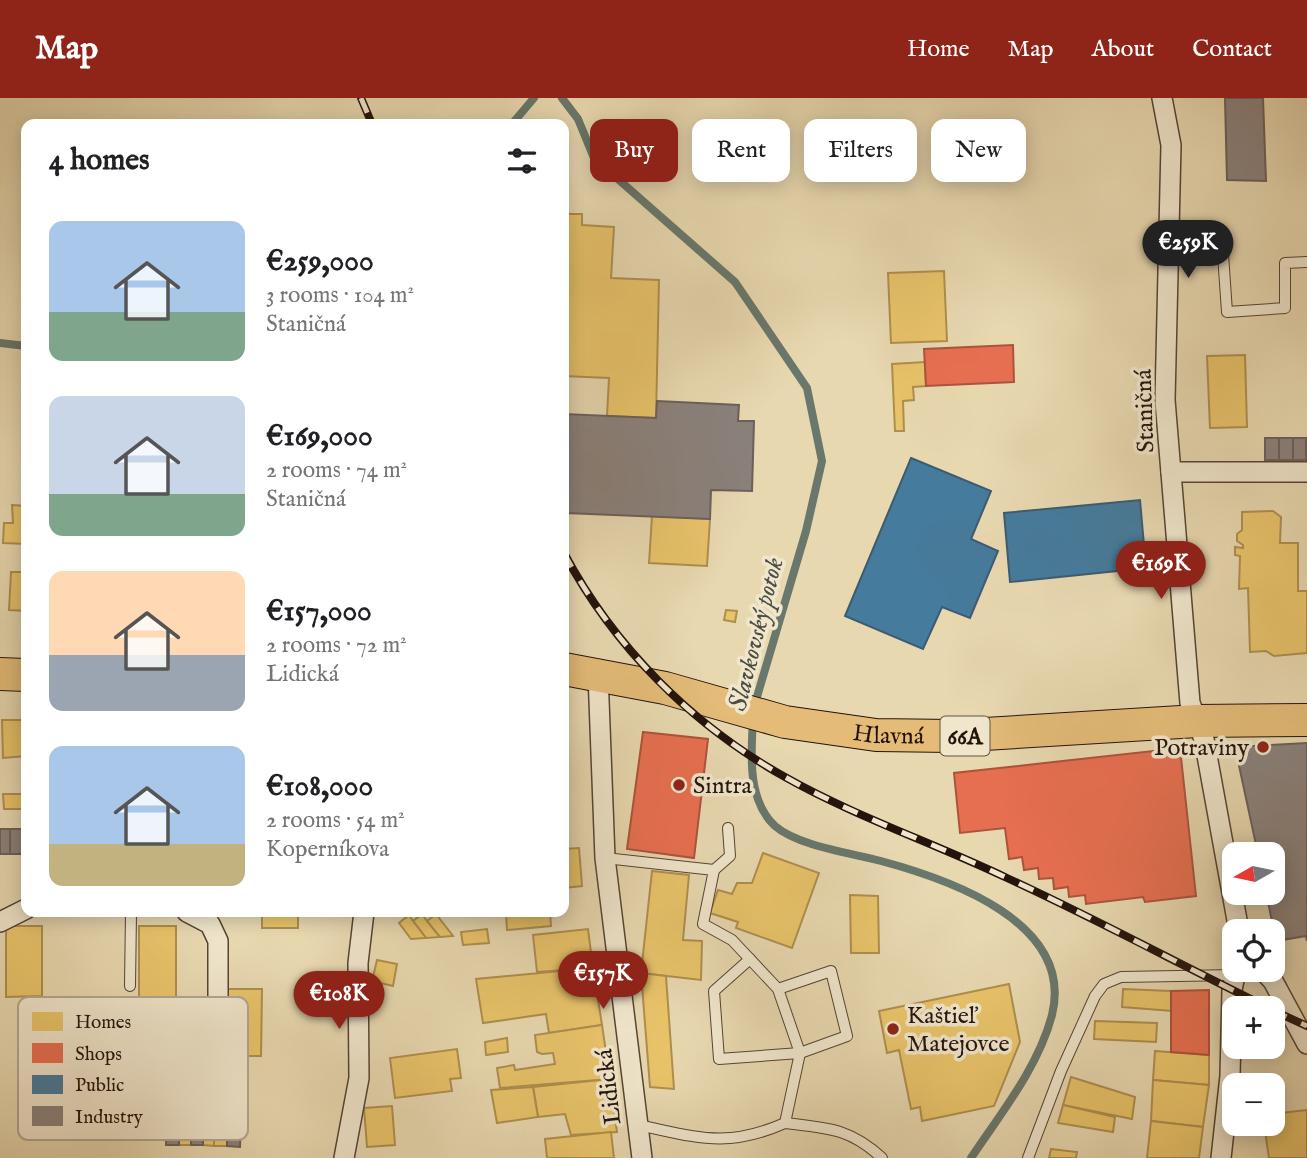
<!DOCTYPE html>
<meta charset="utf-8">
<style>
:root{--surface:#fff;--page:#f2f2f2;--text:#202124;--muted:#757577;--accent:#8f2418}
body{margin:0;font-family:"IM FELL English",serif;background:var(--page);color:var(--text);height:100vh;display:flex;flex-direction:column;font-size:26px;white-space:nowrap}
*{box-sizing:border-box;margin:0}
p{font-size:23px;color:var(--muted)}
.icon{flex:none;width:38px;height:38px;fill:none;stroke:currentColor;stroke-width:2;stroke-linecap:round;stroke-linejoin:round}
.map{position:relative;flex:1;overflow:hidden}
.side{position:absolute;left:21px;top:21px;width:548px;height:798px;display:flex;flex-direction:column;background:var(--surface);border-radius:14px;box-shadow:0 4px 18px #0003}
.side>*{flex:none}
.top-card{position:absolute;left:590px;top:21px;width:611px;height:63px;display:flex;gap:14px}
.needle{width:46px;rotate:261deg}
.fabs{position:absolute;left:1222px;top:744px;display:grid;gap:14px}
.fabs a{display:grid;place-items:center;width:63px;height:63px;border-radius:14px;background:var(--surface);box-shadow:0 4px 18px #0003;font-size:35px}
.price{position:absolute;translate:-50% -60px;padding:0 16px;border-radius:24px;background:var(--accent);color:#fff;font-size:23px;line-height:46px;filter:drop-shadow(0 2px 4px #0008)}
.price::after{content:'';position:absolute;left:50%;top:42px;width:21px;height:16px;margin-left:-10px;background:inherit;clip-path:polygon(0 0,100% 0,50% 100%)}
.price.current{background:#222;color:#fff}
ul{padding:0;list-style:none}
li{display:flex;align-items:center;gap:21px;height:175px;padding:0 28px}
li span{display:grid;place-items:center;flex:none;width:196px;height:140px;border-radius:14px;color:#555}
li>.icon{margin-inline-start:auto}
span .icon{width:84px;height:84px;fill:#fffc;stroke-width:1}
li b{font-size:30px}
h2{display:flex;justify-content:space-between;align-items:center;height:84px;padding:0 28px;font-size:30px}
.tag{padding:0 24px;border-radius:14px;background:var(--surface);box-shadow:0 4px 18px #0003;font-size:24px;line-height:63px}
.tag.current{background:var(--accent);color:#fff}
header{display:flex;align-items:center;gap:42px;box-sizing:border-box;height:98px;padding:0 35px;background:var(--accent);color:#fff}
header strong{font-size:33px}
nav{display:flex;gap:38px;margin-inline-start:auto;font-size:24px}
.map>svg:first-child{display:block}
</style>
<header>
<strong>Map</strong>
<nav><a>Home</a><a>Map</a><a>About</a><a>Contact</a></nav>
</header>
<div class="map">
<svg width="1307" height="1060" viewBox="0 0 1307 1060">
<rect width="100%" height="100%" fill="#e8d8b0"/>
<filter id="stains"><feTurbulence type="fractalNoise" baseFrequency=".00286" numOctaves="4"/><feColorMatrix values="0 0 0 0 .2 0 0 0 0 .09 0 0 0 0 .02 0 0 0 .5 -.17"/></filter>
<radialGradient id="worn" r=".72"><stop offset=".6" stop-color="#630" stop-opacity="0"/><stop offset="1" stop-color="#630" stop-opacity=".3"/></radialGradient>
<!-- homes -->
<g fill="#e9c46a" stroke="#ae8f4e" stroke-width="2">
<path d="M564,116H582V127L614,129L611,180L659,182L656,320L607,318L609,280L564,278Z"/>
<path d="M944,173L947,243L891,245L888,175Z"/>
<path d="M1245,257L1247,329L1210,330L1207,258Z"/>
<path d="M925,264L926,288L913,289L914,302L903,303L904,333H895L892,266Z"/>
<path d="M12,407L26,408V446L3,445L4,425H13Z"/>
<path d="M1273,413L1281,419L1280,445H1298V493H1307V555L1274,558L1266,553L1250,554L1248,490L1239,491L1240,458L1235,457V449L1243,450V447L1237,443V436L1242,432V414Z"/>
<path d="M652,418L710,421L707,468L649,465Z"/>
<path d="M11,474H26V513L9,512Z"/>
<path d="M726,512L737,513L735,524L724,522Z"/>
<path d="M2,622H26V658L3,660Z"/>
<path d="M3,696H26V711H4Z"/>
<path d="M579,750L582,788L564,790V751Z"/>
<path d="M763,755L819,775L792,850L736,830L738,824L710,815L718,792L732,796L737,785H752Z"/>
<path d="M652,773L689,777L683,842L702,843L701,882L641,875Z"/>
<path d="M850,797L878,798L879,855H851Z"/>
<rect x="262" y="814" width="36" height="16"/>
<path d="M506,814H550L551,828L507,832Z"/>
<path d="M422,816L427,823L440,839L426,840L413,823Z"/>
<path d="M436,816L453,838L440,839L427,823Z"/>
<path d="M409,817L413,823L426,840L411,841L399,825Z"/>
<path d="M6,828H42V898L6,899Z"/>
<path d="M139,828H176V900L139,899Z"/>
<path d="M487,831L489,845L463,847L461,834Z"/>
<path d="M588,831L593,870L537,874L533,837Z"/>
<path d="M377,862L397,866L393,888L372,883Z"/>
<path d="M593,870L602,927L549,935L546,916L483,925L476,881Z"/>
<path d="M641,875L666,878L674,991L650,989Z"/>
<path d="M1009,886L1020,944L994,1008L922,1023L920,1009L911,1011L899,952L887,955L879,913Z"/>
<path d="M225,891H262L261,958H225Z"/>
<path d="M1123,891L1171,893L1172,913L1122,909Z"/>
<path d="M1095,923L1157,925L1156,944L1094,941Z"/>
<path d="M602,927L610,981L500,990L497,970L514,967L515,972L555,966L553,955L542,956L537,954L535,937Z"/>
<path d="M507,940L508,954L486,957L485,944Z"/>
<path d="M457,951L461,980L450,981L452,993L395,1000L390,960Z"/>
<path d="M1155,953L1209,957V987L1153,982Z"/>
<path d="M1071,979L1135,999L1132,1021L1063,1007Z"/>
<path d="M610,981L617,1034L571,1037L565,1016L538,1019L533,989Z"/>
<path d="M1153,982L1209,987L1203,1029L1151,1023Z"/>
<path d="M533,989L538,1019L497,1025L491,992Z"/>
<path d="M1063,1007L1115,1019L1113,1034L1058,1025Z"/>
<path d="M392,1008L395,1047L367,1049L364,1010Z"/>
<path d="M1307,1012V1060H1269L1264,1026H1272V1016Z"/>
<path d="M179,1023L191,1024V1047H179Z"/>
<path d="M1151,1023L1203,1029L1199,1060H1147Z"/>
<path d="M203,1024L214,1025V1048L203,1047Z"/>
<path d="M214,1025L227,1026V1048H214Z"/>
<path d="M611,1034L614,1060H547L545,1041Z"/>
<path d="M1051,1051L1077,1054L1076,1060H1049Z"/>
</g>
<!-- shops -->
<g fill="#e76f51" stroke="#ac533c" stroke-width="2">
<path d="M1013,247L1014,284L926,288L924,251Z"/>
<path d="M643,634L708,641L694,760L627,751Z"/>
<path d="M1180,650L1196,798L1145,804L1143,799L1086,806L1085,797L1069,799L1068,789L1054,791L1053,780L1039,781L1038,770L1024,772L1022,759L1009,761L1005,730L960,735L954,675Z"/>
<path d="M1209,892V957L1171,954V893Z"/>
</g>
<!-- public -->
<g fill="#457b9d" stroke="#3b5c72" stroke-width="2">
<path d="M911,360L991,393L971,441L998,453L970,520L942,509L923,551L845,518Z"/>
<path d="M1140,402L1146,470L1010,484L1004,415Z"/>
</g>
<!-- industry -->
<g fill="#8a817c" stroke="#6b605a" stroke-width="2">
<path d="M1225,0H1263L1266,83L1227,82Z"/>
<path d="M657,303L739,307L738,323H754L752,393L711,392L710,421L566,415L564,316L656,320Z"/>
<rect x="1265" y="340" width="14" height="22"/>
<rect x="1279" y="340" width="14" height="22"/>
<rect x="1293" y="340" width="13" height="22"/>
<path d="M1307,645V843L1306,838L1276,843L1266,794H1272V756H1258L1235,649Z"/>
<rect x="0" y="731" width="10" height="25"/>
<rect x="10" y="731" width="12" height="25"/>
<path d="M166,1022L179,1023V1047H166Z"/>
<rect x="191" y="1024" width="12" height="23"/>
<path d="M227,1026H241L240,1049L227,1048Z"/>
</g>
<g fill="none" stroke-linecap="round" stroke-linejoin="round">
<!-- stream -->
<g stroke="#69776c" stroke-width="8">
<path d="M562,0L578,21L594,60L735,184L807,290L822,363L806,433L754,609"/>
<path d="M512,26L534,0"/>
<path d="M0,245L26,248"/>
<path d="M753,622C751,656 747,702 775,728C798,748 851,755 881,763C948,781 1075,824 1052,917C1038,970 1001,1015 971,1060"/>
</g>
<!-- lane casing -->
<g stroke="#554435" stroke-width="12">
<g id="lane">
<path d="M1169,142H1222L1227,214L1285,210V165L1307,164"/>
<path d="M605,760L714,772L703,826L732,842L778,891L800,955L785,1025C726,1051 697,1039 638,1027"/>
<path d="M714,772L730,758L728,730"/>
<path d="M750,861L714,893L719,961L800,955L847,938L831,873L778,891"/>
<path d="M130,888L131,814"/>
<path d="M785,1025C827,1030 850,1030 882,1060"/>
<path d="M1028,1060L1061,973L1095,898L1104,886L1121,879L1235,877"/>
</g>
</g>
<!-- street casing -->
<g stroke="#554435" stroke-width="22">
<g id="street">
<path d="M1162,0L1171,47L1165,302L1190,605L1204,641L1239,833"/>
<path d="M1171,374H1307"/>
<path d="M598,576L605,760L642,1060"/>
<path d="M187,814L210,826L218,843V1011"/>
<path d="M0,824L26,811"/>
<path d="M1263,872L1273,883L1307,946"/>
<path d="M344,1060L359,980L358,865L364,814"/>
<path d="M1221,1060L1230,978L1232,892L1236,872"/>
</g>
</g>
<!-- primary casing -->
<g stroke="#24130c" stroke-width="34">
<g id="primary">
<path id="s1" d="M564,571L665,590L785,624L876,637L952,638L1197,623L1307,622"/>
<path d="M0,576L26,577"/>
</g>
</g>
<!-- lane -->
<use href="#lane" stroke="#f0e6cc" stroke-width="10"/>
<!-- street -->
<use href="#street" stroke="#f0e6cc" stroke-width="19"/>
<!-- primary -->
<use href="#primary" stroke="#e4bc78" stroke-width="32"/>
<!-- rail casing -->
<g stroke="#24130c" stroke-width="8">
<g id="rail">
<path d="M361,0L372,26"/>
<path d="M564,455C614,549 692,627 785,679C856,719 934,745 1007,780C1096,821 1181,867 1269,910"/>
<path d="M1272,912L1307,928"/>
</g>
</g>
<!-- rail -->
<use href="#rail" stroke="#f0e6cc" stroke-width="5" stroke-dasharray="16" stroke-linecap="butt"/>
</g>
<!-- markers -->
<g fill="#8f2418" stroke="#f0e6cc" stroke-width="2.5">
<circle cx="1263" cy="649" r="7"/>
<circle cx="679" cy="687" r="7"/>
<circle cx="893" cy="931" r="7"/>
</g>
<g text-anchor="middle" stroke-width="7" stroke-linejoin="round" paint-order="stroke">
<!-- shield labels -->
<rect fill="#f0e6cc" stroke="#615246" stroke-width="2" x="940.5" y="618.5" width="49" height="39" rx="5"/>
<g font-size="23" font-weight="bold" fill="#24130c">
<text x="965" y="646">66A</text>
</g>
<!-- street labels -->
<g font-size="24" fill="#24130c" stroke="#f0e6cc">
<text transform="translate(1144 313) rotate(-92)" y="8">Staničná</text>
<text dy="8" stroke="none"><textPath href="#s1" startOffset="332">Hlavná</textPath></text>
<text transform="translate(608 989) rotate(-97)" y="8">Lidická</text>
</g>
<!-- poi labels -->
<g font-size="24" fill="#24130c" stroke="#f0e6cc" text-anchor="start">
<text x="1249" y="657" text-anchor="end">Potraviny</text>
<text x="693" y="695">Sintra</text>
<text x="907" y="925">Kaštieľ<tspan x="907" dy="28">Matejovce</tspan></text>
</g>
<!-- water labels -->
<g font-size="26" font-style="italic" fill="#4c4d44" stroke="#f0e6cc">
<text transform="translate(755 536) rotate(-76)" y="9">Slavkovský potok</text>
</g>
</g>
<!-- legend -->
<rect x="18" y="899" width="230" height="143" rx="10" fill="#f0e6cc" stroke="#b3a792" stroke-width="2"/>
<rect x="32" y="914" width="31" height="19" fill="#e9c46a"/>
<rect x="32" y="945" width="31" height="20" fill="#e76f51"/>
<rect x="32" y="977" width="31" height="19" fill="#457b9d"/>
<rect x="32" y="1008" width="31" height="20" fill="#8a817c"/>
<g font-size="19" fill="#24130c">
<text x="75" y="930">Homes</text>
<text x="75" y="962">Shops</text>
<text x="75" y="993">Public</text>
<text x="75" y="1025">Industry</text>
</g>
<rect width="100%" height="100%" filter="url(#stains)"/>
<rect width="100%" height="100%" fill="url(#worn)"/>
</svg>
<div class="fabs">
<a><svg class="needle" viewBox="-14 -14 28 28"><path d="M0-13l5 13h-10z" fill="#e53935"/><path d="M0 13l5-13h-10z" fill="#757577"/></svg></a>
<a><svg class="icon" aria-label="locate" viewBox="0 0 24 24"><circle cx="12" cy="12" r="6"/><path d="M12 2v4M12 18v4M2 12h4M18 12h4"/></svg></a>
<a>+</a>
<a>−</a>
</div>
<b class="price current" style="left:1188px;top:182px">€259K</b>
<b class="price" style="left:1161px;top:503px">€169K</b>
<b class="price" style="left:603px;top:913px">€157K</b>
<b class="price" style="left:339px;top:933px">€108K</b>
<div class="top-card">
<a class="tag current">Buy</a>
<a class="tag">Rent</a>
<a class="tag">Filters</a>
<a class="tag">New</a>
</div>
<section class="side">
<h2>4 homes<svg class="icon" aria-label="filters" viewBox="0 0 24 24"><path d="M4 7h16M4 17h16"/><circle cx="9" cy="7" r="2"/><circle cx="15" cy="17" r="2"/></svg></h2>
<ul>
<li><span style="background:linear-gradient(#a9c7e8 65%,#7fa58c 0)"><svg class="icon" aria-label="home" viewBox="0 0 24 24"><path d="M3 11l9-7 9 7M6 9v11h12V9"/></svg></span><div><b>€259,000</b><p>3 rooms · 104 m²</p><p>Staničná</p></div></li>
<li><span style="background:linear-gradient(#c9d6e8 70%,#7fa58c 0)"><svg class="icon" aria-label="home" viewBox="0 0 24 24"><path d="M3 11l9-7 9 7M6 9v11h12V9"/></svg></span><div><b>€169,000</b><p>2 rooms · 74 m²</p><p>Staničná</p></div></li>
<li><span style="background:linear-gradient(#ffd9b3 60%,#9aa5b1 0)"><svg class="icon" aria-label="home" viewBox="0 0 24 24"><path d="M3 11l9-7 9 7M6 9v11h12V9"/></svg></span><div><b>€157,000</b><p>2 rooms · 72 m²</p><p>Lidická</p></div></li>
<li><span style="background:linear-gradient(#a9c7e8 70%,#c2b280 0)"><svg class="icon" aria-label="home" viewBox="0 0 24 24"><path d="M3 11l9-7 9 7M6 9v11h12V9"/></svg></span><div><b>€108,000</b><p>2 rooms · 54 m²</p><p>Koperníkova</p></div></li>
</ul>
</section>
</div>
